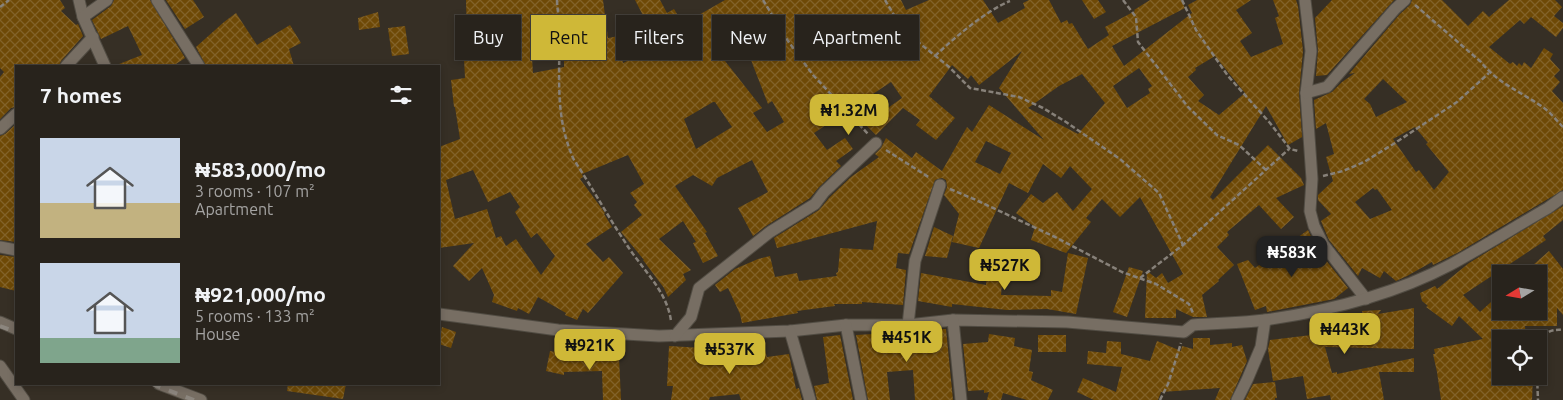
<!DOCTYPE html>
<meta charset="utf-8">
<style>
:root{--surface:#28231c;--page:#342f29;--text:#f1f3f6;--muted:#a5a4a3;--line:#44403b;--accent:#cfb837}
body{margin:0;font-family:Ubuntu,sans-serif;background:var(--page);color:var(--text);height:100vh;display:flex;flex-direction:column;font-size:19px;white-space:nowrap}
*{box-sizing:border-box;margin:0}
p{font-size:16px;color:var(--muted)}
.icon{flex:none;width:28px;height:28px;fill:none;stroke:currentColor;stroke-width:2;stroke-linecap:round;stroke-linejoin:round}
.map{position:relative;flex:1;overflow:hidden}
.sheet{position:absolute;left:15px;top:65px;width:425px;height:320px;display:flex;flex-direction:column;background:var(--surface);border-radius:0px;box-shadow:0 2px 8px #0003,0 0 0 1px var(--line)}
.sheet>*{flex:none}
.banner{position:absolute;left:455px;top:15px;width:475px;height:45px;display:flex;gap:10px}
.needle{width:32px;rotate:259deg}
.fabs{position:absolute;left:1492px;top:265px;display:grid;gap:10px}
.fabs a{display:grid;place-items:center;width:55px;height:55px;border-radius:0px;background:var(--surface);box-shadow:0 2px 8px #0003,0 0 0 1px var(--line);font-size:25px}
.price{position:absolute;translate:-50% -42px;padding:0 11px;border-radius:10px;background:var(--accent);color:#111;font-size:16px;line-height:32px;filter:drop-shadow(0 1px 2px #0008)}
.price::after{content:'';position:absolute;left:50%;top:30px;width:15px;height:11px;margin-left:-8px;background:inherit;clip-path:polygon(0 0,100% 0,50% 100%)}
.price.on{background:#222;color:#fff}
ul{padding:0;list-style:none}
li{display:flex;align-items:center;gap:15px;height:125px;padding:0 25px}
li span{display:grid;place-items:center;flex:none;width:140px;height:100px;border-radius:0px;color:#555}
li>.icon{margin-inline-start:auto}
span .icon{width:60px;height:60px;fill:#fffc;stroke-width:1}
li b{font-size:21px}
h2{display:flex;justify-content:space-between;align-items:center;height:60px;padding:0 25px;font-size:21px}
.pill{padding:0 18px;border-radius:0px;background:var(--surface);box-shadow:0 2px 8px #0003,0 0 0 1px var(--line);font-size:18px;line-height:45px}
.pill.on{background:var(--accent);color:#111}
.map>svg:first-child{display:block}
</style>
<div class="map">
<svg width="1563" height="400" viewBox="0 0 1563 400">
<defs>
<pattern id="building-cross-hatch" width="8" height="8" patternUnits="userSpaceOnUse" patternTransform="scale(1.25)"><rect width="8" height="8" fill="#6e4906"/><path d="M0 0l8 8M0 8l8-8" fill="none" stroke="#826229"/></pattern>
</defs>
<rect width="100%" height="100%" fill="#362f25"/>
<!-- building -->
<g fill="url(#building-cross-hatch)" fill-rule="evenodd">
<path d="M0,0H60L65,8L61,11L76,25L78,24L83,36L61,61L59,66H16V107L11,108L0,119V77L4,72L0,68Z"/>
<path d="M114,0H150L185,58L173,66H114L142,55L128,26L101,39L92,20L111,6Z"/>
<path d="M166,0H193L204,17L185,29Z"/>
<path d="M466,0H603L608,38L619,36L623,63L655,48L644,28L648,25L635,0H660L667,13L674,9L683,24L725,0H901L906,10L929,0H983L998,23L1025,8L1023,3L1029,0H1049L1061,23L1067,20L1069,24L1072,23L1088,49L1109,35L1105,27L1135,11L1134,10L1150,0H1181L1185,8L1112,46L1124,66L1192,13L1188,5L1197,0H1251L1236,10L1252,33L1240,41L1251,57L1283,44L1275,18L1279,16L1273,0H1296L1298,6L1303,51L1299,93L1302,137L1288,145L1266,106L1210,197L1213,200L1268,145L1301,178L1304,185L1276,198L1294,217L1281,229L1259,205L1227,232L1229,235L1217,247L1234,265L1218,280L1219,281L1202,295L1207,317H1193L1176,309V318H1145L1147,271L1156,278L1162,273L1168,283L1183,274L1140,197L1120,217L1102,199L1086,218L1091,222L1066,253L1031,240L1035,227L1016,213L1031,194L1043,203L1057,192L1073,211L1092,189L1070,166L1061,178L1043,164L1028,193L1009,183L979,248L952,242L959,214L944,195L947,187L946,180L942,178L935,180L909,254L898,253L896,268L906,270L903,305L862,302V304H834L835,306L797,311L798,313L742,323L740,314L728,288L720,292L715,285L735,269L758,259L770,256L775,277L797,273L799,281L837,276L836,273L838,272L840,248L873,250L877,221L777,248L774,238L819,210L830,197L851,177L879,157L875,154L881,148L886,138L912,158L916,152L942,171L967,127L972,132L989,105L1044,140L999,88L1022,51L979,85L971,75L968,79L952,65L929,96L955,118L936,140L916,125L920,120L903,108L876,135L865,124L902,98L891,82L814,133L827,150L845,138L853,149L836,161L841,166L819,187L810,198L766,226L753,236L738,208L768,192L752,160L717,178L712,186L693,175L675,186L707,232L705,233L718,256L703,263L693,243L696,242L683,221L659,239L691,270L683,274L686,280L668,297L664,288L643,260H644L621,232L642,215L634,205L637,202L630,193L644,184L628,155L582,174L583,177L580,179L605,213L604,214L612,227L586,244L603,262L609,257L623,273L588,313L583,309L577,320L565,315L566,313L538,297L529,314L518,308L517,311L492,302L494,295L482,268L469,281L453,266L474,243L439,248V147L460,139L455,107H454L451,80L465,78L463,39H467ZM564,22L565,30L571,29L572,55L564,54V67L533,73L530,29ZM746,47L768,104L772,101L784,122L767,132L753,113L762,108L725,61ZM1215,56L1245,93L1219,115L1198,101L1204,95L1188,77L1196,70L1195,68ZM1139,68L1152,86L1148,89L1150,93L1127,108L1113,86ZM1082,74L1105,103L1078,134L1028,108L1059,86ZM713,102H715L732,127L696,149L684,119ZM986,141L1011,153L1000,174L975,162ZM473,170L488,202L510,192L520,207L515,212L531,238L537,233L555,256L541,275L516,239L506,246L501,236L496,238L487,209L455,219L446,180Z"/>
<path d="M1082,0H1098L1106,12L1094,19Z"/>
<path d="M1332,0H1394L1327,75L1316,76L1318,50L1315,18Z"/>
<path d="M1412,0H1442L1468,26L1483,11L1489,17L1509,0H1555L1562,7L1554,16L1563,23V28L1556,37L1531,17L1524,24L1520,20L1489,47L1510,64L1513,62L1517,66L1519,63L1522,66L1524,62L1531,68L1544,48L1553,54L1550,59L1560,70L1554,76L1560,82L1552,91L1563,103V190L1459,252L1433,265L1432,262L1407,276L1396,281L1384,271L1380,278L1362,268L1358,276L1329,240L1321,221L1331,214L1318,200V195L1333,181L1326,157L1334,154L1326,123L1316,129L1314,100L1332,92L1342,82L1355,73L1349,74L1400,14L1410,5ZM1383,79L1407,102L1376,117L1370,104L1364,99ZM1415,127L1428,143L1426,144L1449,172L1434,190L1419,170L1416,172L1393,139ZM1373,188L1375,190L1377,189L1392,210L1370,219L1355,202Z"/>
<path d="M378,12L380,27L359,30L358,18Z"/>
<path d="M236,13L257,45L290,25L301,43L289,49L294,66H206L196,47L224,22Z"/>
<path d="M405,26L409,54L392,56L388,28Z"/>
<path d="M16,124V242L0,240V136L5,134Z"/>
<path d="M1563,206V220L1543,236L1546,240L1463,295L1480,312L1501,293V311H1539V274H1523L1549,251L1563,269V315L1557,308V326H1525L1526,339H1501V376H1533L1532,400H1441L1437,372L1433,354H1435L1434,349L1483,339L1459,316L1452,326L1426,307L1428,306L1422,301L1420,293L1435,286L1437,289L1469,263Z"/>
<path d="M934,227L953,236L947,258L925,256Z"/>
<path d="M1308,230L1317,249L1348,288L1334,299L1267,312L1266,306L1255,310L1237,264L1248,260L1255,268Z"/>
<path d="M1068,253L1088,258L1076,314L1047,309L1007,310L952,304V307L918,301L921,273L986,285L987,270L1003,271L1001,295L1051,296V290L1062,292Z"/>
<path d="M0,255L16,257V291L0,287Z"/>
<path d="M1129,267L1143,271L1127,317L1113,312Z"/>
<path d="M1414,308V349L1325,347L1332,373L1337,372V374L1414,358V372H1379L1384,400H1331L1330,395L1307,399L1303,376L1273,381L1268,349L1270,340L1328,333L1326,322L1363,315L1362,311L1381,310L1378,314Z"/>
<path d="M442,327L456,332L451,348L439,344Z"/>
<path d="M940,329H946L953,400H915L913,370L887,372L890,400H868L856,335L909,332Z"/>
<path d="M989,334L1015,338L1014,346L1032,350L1029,371L1033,372L1031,380L1053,390L1048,400H1027L1003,393L1001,400H987L989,392L984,393V390L968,391L963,344L988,342Z"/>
<path d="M840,335L853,400H817L814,386L829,383L823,337Z"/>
<rect x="1038" y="335" width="28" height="17"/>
<path d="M1193,338H1210V345L1232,343V347L1242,345L1247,361L1230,400H1215L1220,388L1161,392L1158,400H1094L1077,392L1083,378L1116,392L1122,367L1087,364L1088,351L1106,353L1107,341L1121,342V354L1150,361L1157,341L1181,351L1182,346L1193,349Z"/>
<path d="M669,346L720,349V356L739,354L764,347L767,357L789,354L796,389L799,388L802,400H741L739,394L710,397L709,400H671L673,386H667Z"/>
<path d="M550,351L568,354L567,358L619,356L621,400H603L602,371L564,372V375L546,371Z"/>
<path d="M1275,382L1277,398H1275V400H1245L1253,384Z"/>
<path d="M288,384H346L343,399L287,391Z"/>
</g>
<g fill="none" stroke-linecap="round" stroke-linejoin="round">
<!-- minor casing -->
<g stroke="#514c43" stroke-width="13">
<g id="minor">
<path d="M79,0L83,17L105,66"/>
<path d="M157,0L199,66"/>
<path d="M1305,0L1311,51L1306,93L1312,179L1310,211L1314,226L1323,244L1366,299"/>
<path d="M83,17L107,0"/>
<path d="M66,66L93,37"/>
<path d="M1306,93L1327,87L1395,9L1405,0"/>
<path d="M0,129L16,114"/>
<path d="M0,247L16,250"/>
<path d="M439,314L558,330L659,336L790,331L846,325H908L953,320L1067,322L1184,332L1193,325C1217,323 1242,323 1265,320C1328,311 1393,295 1450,265C1483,247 1515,227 1548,208L1563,197"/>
<path d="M953,320L961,400"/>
<path d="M0,322L16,329"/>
<path d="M846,325L861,400"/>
<path d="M908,325L915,261L940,185"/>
<path d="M790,331L810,400"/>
<path d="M675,336L691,317L699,288L770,232L815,204L824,192L876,143"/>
<path d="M0,366L24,400"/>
<path d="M159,384L201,400"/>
<path d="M1237,400L1247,380L1261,347L1265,320"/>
</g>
</g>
<!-- path -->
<g stroke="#878179" stroke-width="2.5" stroke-dasharray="5 2.5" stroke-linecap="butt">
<path d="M557,0C557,8 559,15 559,23C561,72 553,114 574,160C592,187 607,215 625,242C640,267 667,290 671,321"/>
<path d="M763,0L788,41L813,75L869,135"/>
<path d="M885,0L903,30L948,66L970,88L1019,97L1043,108L1066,122L1120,159L1159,193L1183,245"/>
<path d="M1123,0L1136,17L1138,42L1188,107L1217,135L1239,145L1266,170"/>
<path d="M1182,0L1196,30L1228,76L1270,123L1290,149L1298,151"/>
<path d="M1415,5L1481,62C1498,84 1522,92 1544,108C1551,113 1557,121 1563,127"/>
<path d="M0,7L9,0"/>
<path d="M935,56C954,38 987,10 1010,1"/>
<path d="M886,150L930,178"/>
<path d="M1323,176L1343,171L1364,162L1395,143L1457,102L1489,73"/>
<path d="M950,189L976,200L1055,237L1122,272L1156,284L1189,304L1193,313"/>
<path d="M1140,278L1183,245L1289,149"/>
<path d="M1539,343C1545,332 1551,329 1563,330"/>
<path d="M1537,376L1538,400"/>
<path d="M1160,400L1168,384L1181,343"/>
</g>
<!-- minor -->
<use href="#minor" stroke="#776e63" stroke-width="11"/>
<!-- rail -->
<g stroke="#8c867e" stroke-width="4" stroke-dasharray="9 9" stroke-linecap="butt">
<path d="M0,326L16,332"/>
<path d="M152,384L194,400"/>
</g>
</g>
</svg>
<div class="fabs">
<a><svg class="needle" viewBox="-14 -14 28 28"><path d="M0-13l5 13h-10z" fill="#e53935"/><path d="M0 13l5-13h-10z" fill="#a5a4a3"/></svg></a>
<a><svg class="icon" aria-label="locate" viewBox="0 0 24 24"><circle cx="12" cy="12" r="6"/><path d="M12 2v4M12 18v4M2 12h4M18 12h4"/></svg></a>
</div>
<b class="price" style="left:849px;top:136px">₦1.32M</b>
<b class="price on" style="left:1292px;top:278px">₦583K</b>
<b class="price" style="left:1005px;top:291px">₦527K</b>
<b class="price" style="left:1345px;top:355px">₦443K</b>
<b class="price" style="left:907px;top:363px">₦451K</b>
<b class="price" style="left:590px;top:371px">₦921K</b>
<b class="price" style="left:730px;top:375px">₦537K</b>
<div class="banner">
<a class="pill">Buy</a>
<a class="pill on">Rent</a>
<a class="pill">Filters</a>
<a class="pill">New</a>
<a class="pill">Apartment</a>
</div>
<section class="sheet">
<h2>7 homes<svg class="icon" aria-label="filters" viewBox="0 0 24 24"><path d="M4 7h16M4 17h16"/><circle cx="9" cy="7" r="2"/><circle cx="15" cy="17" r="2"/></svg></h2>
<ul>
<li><span style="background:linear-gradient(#c9d6e8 65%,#c2b280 0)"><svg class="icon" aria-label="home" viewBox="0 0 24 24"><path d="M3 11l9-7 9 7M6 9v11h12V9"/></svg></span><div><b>₦583,000/mo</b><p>3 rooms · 107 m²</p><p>Apartment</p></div></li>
<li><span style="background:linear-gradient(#c9d6e8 75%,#7fa58c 0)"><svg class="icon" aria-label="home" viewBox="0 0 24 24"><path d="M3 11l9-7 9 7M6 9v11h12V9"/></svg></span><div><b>₦921,000/mo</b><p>5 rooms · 133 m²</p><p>House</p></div></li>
</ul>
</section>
</div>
